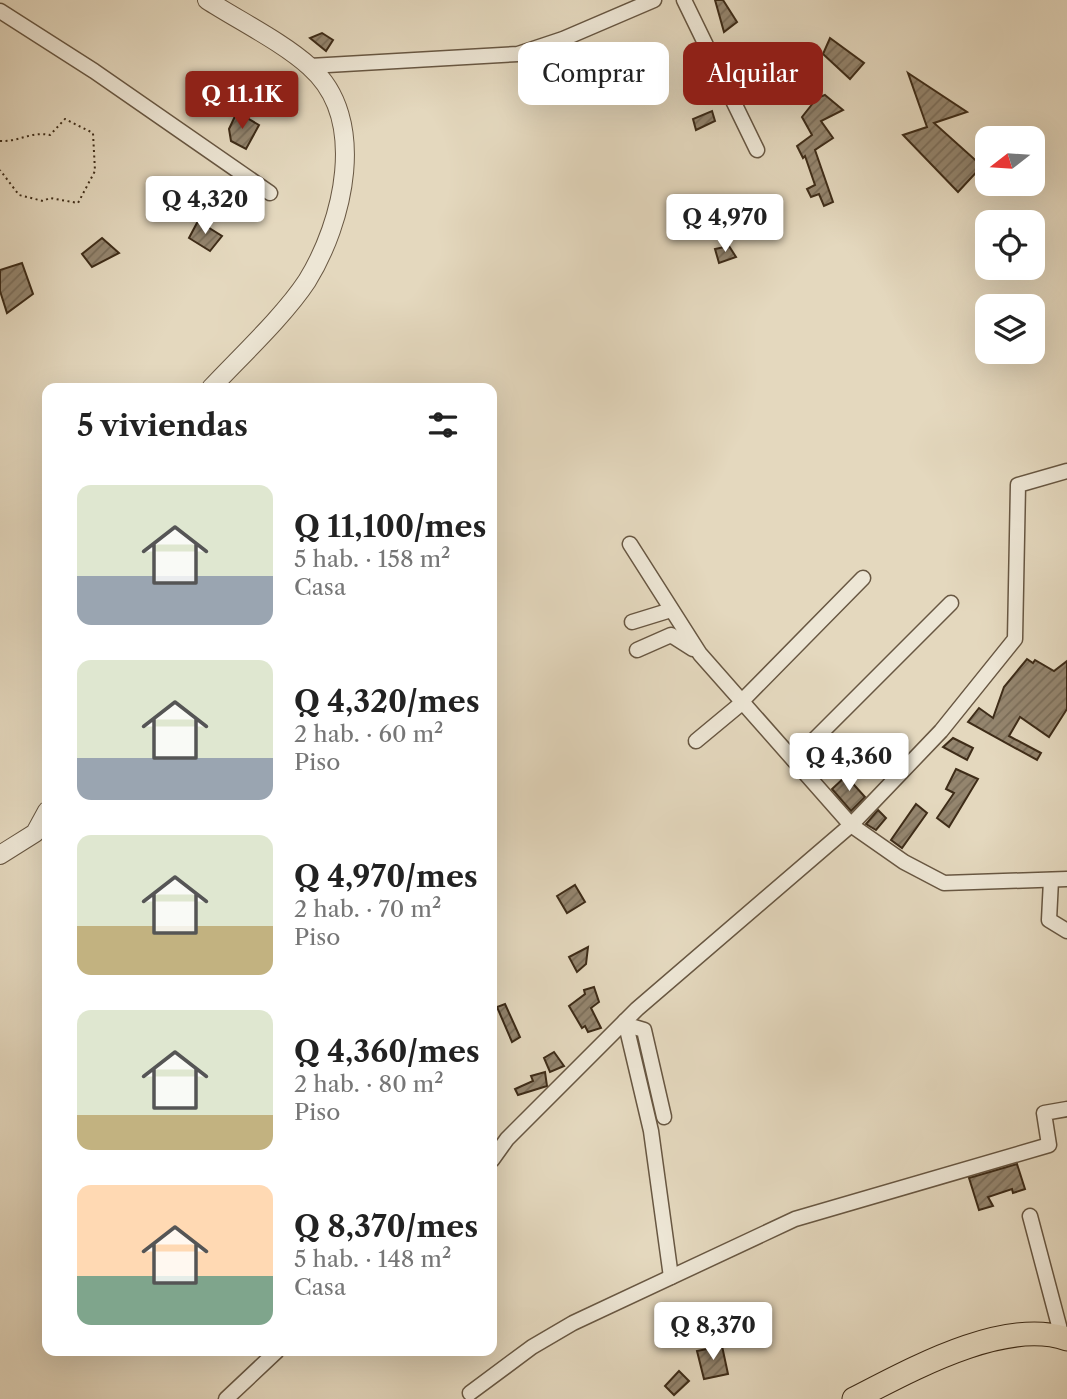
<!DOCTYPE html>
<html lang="es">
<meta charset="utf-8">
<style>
:root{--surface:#fff;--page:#f2f2f2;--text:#222;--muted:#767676;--accent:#8f2418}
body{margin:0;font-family:"Libre Caslon Text",serif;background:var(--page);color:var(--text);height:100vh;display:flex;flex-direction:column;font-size:26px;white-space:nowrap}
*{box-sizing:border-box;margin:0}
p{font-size:23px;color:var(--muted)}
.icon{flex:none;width:38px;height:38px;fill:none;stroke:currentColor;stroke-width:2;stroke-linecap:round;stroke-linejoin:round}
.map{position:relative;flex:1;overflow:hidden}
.sheet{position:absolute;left:42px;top:383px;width:455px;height:973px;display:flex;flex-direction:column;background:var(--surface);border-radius:14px;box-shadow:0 7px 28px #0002}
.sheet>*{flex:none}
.guide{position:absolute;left:518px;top:42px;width:443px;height:63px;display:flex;gap:14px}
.needle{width:46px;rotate:253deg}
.buttons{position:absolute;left:975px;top:126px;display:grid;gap:14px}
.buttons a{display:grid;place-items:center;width:70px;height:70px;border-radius:14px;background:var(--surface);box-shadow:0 7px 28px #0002;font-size:35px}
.price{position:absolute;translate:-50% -60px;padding:0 16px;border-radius:7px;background:#fff;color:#222;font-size:23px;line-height:46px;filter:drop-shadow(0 2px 4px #0008)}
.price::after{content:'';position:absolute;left:50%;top:42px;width:21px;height:16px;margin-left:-10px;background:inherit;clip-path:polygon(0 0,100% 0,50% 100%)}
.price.current{background:var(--accent);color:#fff}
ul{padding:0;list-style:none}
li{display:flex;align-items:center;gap:21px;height:175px;padding:0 35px}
li span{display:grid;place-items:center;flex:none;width:196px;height:140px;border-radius:14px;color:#555}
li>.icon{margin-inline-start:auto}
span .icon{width:84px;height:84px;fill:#fffc;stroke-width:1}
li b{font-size:30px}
h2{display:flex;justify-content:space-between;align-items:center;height:84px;padding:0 35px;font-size:30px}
.pill{padding:0 24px;border-radius:14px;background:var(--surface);box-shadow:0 7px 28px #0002;font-size:24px;line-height:63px}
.pill.current{background:var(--accent);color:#fff}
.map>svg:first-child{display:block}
</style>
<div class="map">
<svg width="1067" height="1399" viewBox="0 0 1067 1399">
<defs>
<pattern id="building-hatch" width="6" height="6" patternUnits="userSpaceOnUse" patternTransform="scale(1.75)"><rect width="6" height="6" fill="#94856e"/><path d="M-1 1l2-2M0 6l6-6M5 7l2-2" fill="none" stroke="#7a6d59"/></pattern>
</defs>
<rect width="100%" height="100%" fill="#e4d8be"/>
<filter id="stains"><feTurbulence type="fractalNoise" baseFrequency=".00286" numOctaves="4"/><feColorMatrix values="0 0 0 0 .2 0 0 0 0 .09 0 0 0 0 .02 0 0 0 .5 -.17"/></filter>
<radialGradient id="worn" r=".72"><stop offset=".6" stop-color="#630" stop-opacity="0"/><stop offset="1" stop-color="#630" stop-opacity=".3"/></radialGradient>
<!-- building -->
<g fill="url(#building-hatch)" stroke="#3e2c18" stroke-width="2">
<path d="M715,0H723L737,22L724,32Z"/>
<path d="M322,33L333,40L326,51L310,38Z"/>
<path d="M830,38L864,63L850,79L823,54Z"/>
<path d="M908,73L967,112L934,123L982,166L958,192L903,135L927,127Z"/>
<path d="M825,95L843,110L821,121L833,138L815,150L833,202L824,206L819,194L811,197L807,189L815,185L805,156L803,158L797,146L812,135L802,117L817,98Z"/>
<path d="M712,111L715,121L696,130L693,119Z"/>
<path d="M237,112L259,125L246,149L231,141L229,129Z"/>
<path d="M198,221L222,236L210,251L189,238Z"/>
<path d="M102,238L119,253L92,267L82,254Z"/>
<path d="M729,246L736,257L719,263L715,249Z"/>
<path d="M22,263L33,294L7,313L0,291V270Z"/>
<path d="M1027,659L1033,663L1035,660L1054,671L1067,661V709L1049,737L1020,717L1009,736L1041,753L1037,760L968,722L979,708L993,718L1004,687Z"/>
<path d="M953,738L973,748L967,760L943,747Z"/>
<path d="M956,769L978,779L949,827L937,818L954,793L946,789Z"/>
<path d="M846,776L865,797L851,811L832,789Z"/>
<path d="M916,804L927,813L902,848L891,840Z"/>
<path d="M878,810L886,818L876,830L866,824Z"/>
<path d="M575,885L585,902L567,913L557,896Z"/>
<path d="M588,947L586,964L577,972L569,957Z"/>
<path d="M594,987L599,1002L591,1008L601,1028L588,1032L585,1026L582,1028L569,1006L585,994L584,990Z"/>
<path d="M505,1004L520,1037L512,1042L497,1007Z"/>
<path d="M554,1052L564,1066L550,1072L544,1058Z"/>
<path d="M545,1072L547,1086L518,1095L515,1089L533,1081L531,1076Z"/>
<path d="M1017,1164L1025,1189L1013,1193L1012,1189L988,1197L993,1206L979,1210L969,1178Z"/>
<path d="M722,1346L728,1374L704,1379L697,1351Z"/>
<path d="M679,1371L689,1381L674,1395L665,1386Z"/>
</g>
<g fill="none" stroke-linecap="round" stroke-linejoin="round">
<!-- minor casing -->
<g stroke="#685742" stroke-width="17">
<g id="minor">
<path d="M684,0L757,150"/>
<path d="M0,11L94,71L270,193"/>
<path d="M310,66L518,54L563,39L654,0"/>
<path d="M630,544L700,654L851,825L904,862L944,883L1067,879"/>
<path d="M632,622L671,610"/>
<path d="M637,650L671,635L693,649"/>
<path d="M742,701L863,578"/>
<path d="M696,741L743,702"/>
<path d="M794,760L951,603"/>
<path d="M1051,880L1049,920L1067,931"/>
<path d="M625,1021L651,1131L671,1277"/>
<path d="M627,1028L634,1027L644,1030L664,1117"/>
<path d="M492,1160L507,1139L637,1009L851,825L941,731L1015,639L1018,485L1067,471"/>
<path d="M1030,1216L1062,1337"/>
<path d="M470,1393L532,1347L573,1323L795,1219L1049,1145L1044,1113L1067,1109"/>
<path d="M226,1399L277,1351"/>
</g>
</g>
<!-- tertiary casing -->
<g stroke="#685742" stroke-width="20">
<g id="tertiary">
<path d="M207,0C238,20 284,43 310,67C369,119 343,223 307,281C284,316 240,357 211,388"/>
<path d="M0,855L35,833L47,811"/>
</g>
</g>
<!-- primary casing -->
<g stroke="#3e2c18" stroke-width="25">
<path id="primary" d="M854,1399C909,1371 1004,1317 1067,1339"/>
</g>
<!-- path -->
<path stroke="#3e2c18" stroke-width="2" stroke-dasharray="2 3.5" stroke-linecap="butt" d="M0,141C19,142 31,131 50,135L65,119L93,133L95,171L78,203L50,198L43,201L19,195L0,170"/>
<!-- minor -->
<use href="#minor" stroke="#ede6d5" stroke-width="14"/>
<!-- tertiary -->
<use href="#tertiary" stroke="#ede6d5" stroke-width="18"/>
<!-- primary -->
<use href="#primary" stroke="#e4d8be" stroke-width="23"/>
</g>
<rect width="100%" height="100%" filter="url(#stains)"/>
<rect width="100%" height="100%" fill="url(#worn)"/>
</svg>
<div class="buttons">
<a><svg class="needle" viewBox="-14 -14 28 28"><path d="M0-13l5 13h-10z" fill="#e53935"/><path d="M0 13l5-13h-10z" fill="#767676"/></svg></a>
<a><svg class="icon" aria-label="locate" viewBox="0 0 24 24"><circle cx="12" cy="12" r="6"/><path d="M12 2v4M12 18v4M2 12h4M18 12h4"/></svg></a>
<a><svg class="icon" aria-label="layers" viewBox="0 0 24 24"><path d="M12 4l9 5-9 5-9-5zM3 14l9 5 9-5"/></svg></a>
</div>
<b class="price current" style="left:242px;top:131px">Q 11.1K</b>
<b class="price" style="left:205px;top:236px">Q 4,320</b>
<b class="price" style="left:725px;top:254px">Q 4,970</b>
<b class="price" style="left:849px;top:793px">Q 4,360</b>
<b class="price" style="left:713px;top:1362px">Q 8,370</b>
<div class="guide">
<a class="pill">Comprar</a>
<a class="pill current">Alquilar</a>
</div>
<section class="sheet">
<h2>5 viviendas<svg class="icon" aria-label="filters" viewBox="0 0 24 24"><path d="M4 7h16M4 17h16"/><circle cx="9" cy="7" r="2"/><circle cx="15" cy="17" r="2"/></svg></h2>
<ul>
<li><span style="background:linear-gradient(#dfe7d0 65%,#9aa5b1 0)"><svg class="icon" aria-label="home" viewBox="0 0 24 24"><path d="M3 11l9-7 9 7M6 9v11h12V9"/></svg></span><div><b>Q 11,100/mes</b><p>5 hab. · 158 m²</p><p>Casa</p></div></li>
<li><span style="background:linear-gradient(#dfe7d0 70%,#9aa5b1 0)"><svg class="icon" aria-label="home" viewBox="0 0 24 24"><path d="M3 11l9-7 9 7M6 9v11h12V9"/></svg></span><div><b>Q 4,320/mes</b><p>2 hab. · 60 m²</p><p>Piso</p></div></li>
<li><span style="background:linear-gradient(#dfe7d0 65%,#c2b280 0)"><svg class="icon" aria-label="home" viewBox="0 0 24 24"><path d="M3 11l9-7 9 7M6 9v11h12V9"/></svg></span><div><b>Q 4,970/mes</b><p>2 hab. · 70 m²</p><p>Piso</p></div></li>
<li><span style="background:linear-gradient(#dfe7d0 75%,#c2b280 0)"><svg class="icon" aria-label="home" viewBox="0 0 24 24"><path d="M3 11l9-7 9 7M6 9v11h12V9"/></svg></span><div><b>Q 4,360/mes</b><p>2 hab. · 80 m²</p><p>Piso</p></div></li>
<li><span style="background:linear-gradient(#ffd9b3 65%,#7fa58c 0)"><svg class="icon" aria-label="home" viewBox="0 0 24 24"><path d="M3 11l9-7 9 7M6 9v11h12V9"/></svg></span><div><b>Q 8,370/mes</b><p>5 hab. · 148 m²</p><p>Casa</p></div></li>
</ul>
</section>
</div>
